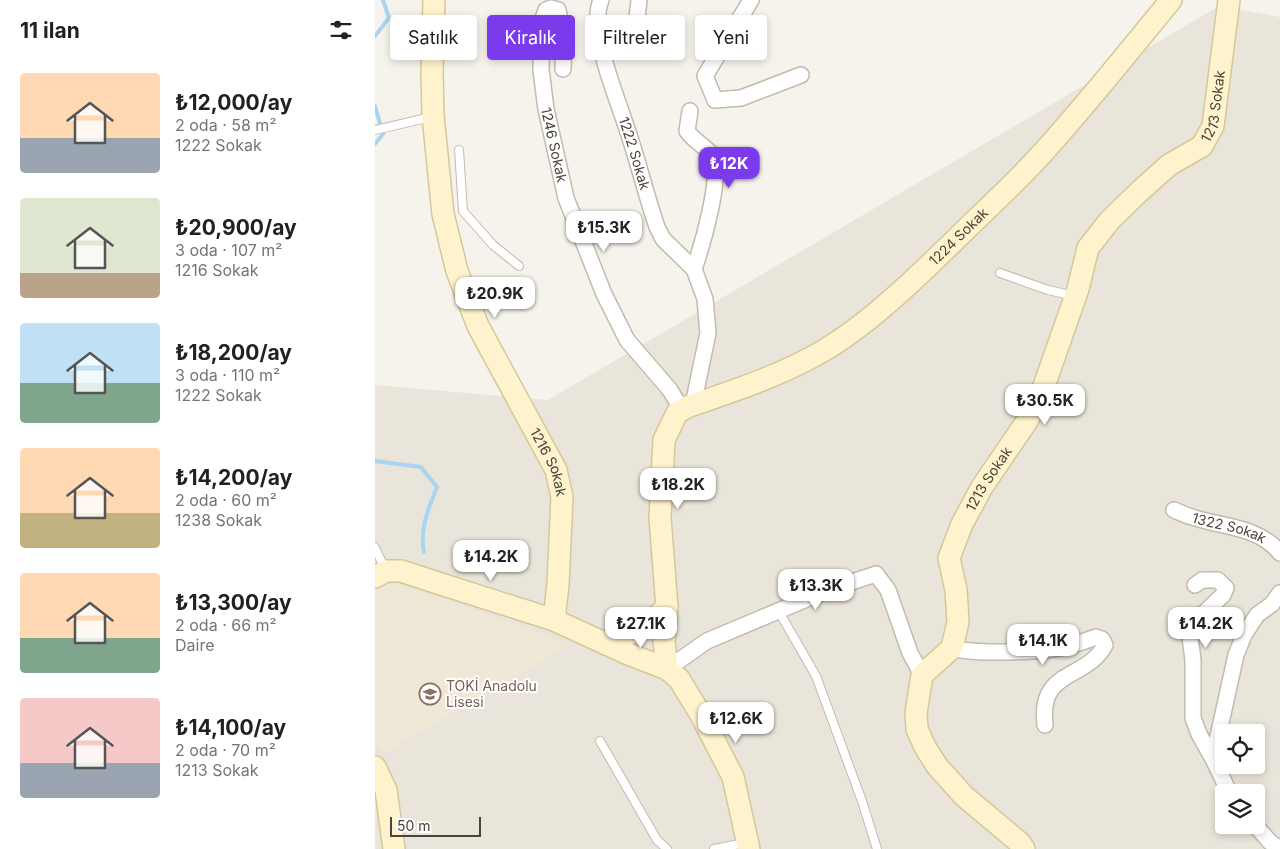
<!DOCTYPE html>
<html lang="tr">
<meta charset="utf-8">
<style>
:root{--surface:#fff;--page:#f2f2f2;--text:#202124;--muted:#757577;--accent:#7c3aed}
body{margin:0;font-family:Inter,sans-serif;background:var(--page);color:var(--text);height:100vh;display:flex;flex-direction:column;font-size:19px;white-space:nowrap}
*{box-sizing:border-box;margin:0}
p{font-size:16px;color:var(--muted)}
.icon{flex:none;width:28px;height:28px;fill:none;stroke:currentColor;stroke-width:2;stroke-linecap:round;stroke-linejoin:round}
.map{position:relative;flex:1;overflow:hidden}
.panel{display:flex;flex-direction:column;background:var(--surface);width:375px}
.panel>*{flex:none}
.guide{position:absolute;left:15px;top:15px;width:475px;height:45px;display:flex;gap:10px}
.fabs{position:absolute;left:840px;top:724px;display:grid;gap:10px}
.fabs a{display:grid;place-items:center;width:50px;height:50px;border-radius:5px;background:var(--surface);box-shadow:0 2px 8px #0003;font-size:25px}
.scale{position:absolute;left:15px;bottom:12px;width:91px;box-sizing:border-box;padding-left:5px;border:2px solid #4b4439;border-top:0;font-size:14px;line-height:18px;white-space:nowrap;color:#4b4439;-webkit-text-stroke:4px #fff;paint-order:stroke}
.price{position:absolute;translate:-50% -42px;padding:0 11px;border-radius:10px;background:#fff;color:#222;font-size:16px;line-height:32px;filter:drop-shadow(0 1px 2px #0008)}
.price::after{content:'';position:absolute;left:50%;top:30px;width:15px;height:11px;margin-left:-8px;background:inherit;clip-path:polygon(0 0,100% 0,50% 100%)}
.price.current{background:var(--accent);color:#fff}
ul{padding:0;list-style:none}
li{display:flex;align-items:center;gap:15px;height:125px;padding:0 20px}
li span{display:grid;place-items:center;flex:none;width:140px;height:100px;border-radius:5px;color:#555}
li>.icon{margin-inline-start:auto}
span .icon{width:60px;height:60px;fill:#fffc;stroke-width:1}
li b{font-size:21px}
h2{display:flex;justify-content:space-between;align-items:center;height:60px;padding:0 20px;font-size:21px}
.tag{padding:0 18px;border-radius:5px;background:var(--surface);box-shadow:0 2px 8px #0003;font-size:18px;line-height:45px}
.tag.current{background:var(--accent);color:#fff}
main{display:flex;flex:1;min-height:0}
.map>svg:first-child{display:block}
</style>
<main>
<section class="panel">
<h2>11 ilan<svg class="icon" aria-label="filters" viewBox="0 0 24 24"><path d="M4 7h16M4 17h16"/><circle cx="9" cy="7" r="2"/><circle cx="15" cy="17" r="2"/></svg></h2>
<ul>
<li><span style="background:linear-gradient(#ffd9b3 65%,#9aa5b1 0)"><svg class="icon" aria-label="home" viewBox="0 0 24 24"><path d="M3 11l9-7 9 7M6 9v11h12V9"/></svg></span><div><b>₺12,000/ay</b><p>2 oda · 58 m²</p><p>1222 Sokak</p></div></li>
<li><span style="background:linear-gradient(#dfe7d0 75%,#b9a48a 0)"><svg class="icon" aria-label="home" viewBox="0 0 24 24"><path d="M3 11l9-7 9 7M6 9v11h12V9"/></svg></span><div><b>₺20,900/ay</b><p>3 oda · 107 m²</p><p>1216 Sokak</p></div></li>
<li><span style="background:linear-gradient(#bfe0f5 60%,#7fa58c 0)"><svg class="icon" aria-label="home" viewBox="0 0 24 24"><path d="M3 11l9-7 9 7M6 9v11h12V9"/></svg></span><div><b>₺18,200/ay</b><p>3 oda · 110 m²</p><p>1222 Sokak</p></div></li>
<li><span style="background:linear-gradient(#ffd9b3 65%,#c2b280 0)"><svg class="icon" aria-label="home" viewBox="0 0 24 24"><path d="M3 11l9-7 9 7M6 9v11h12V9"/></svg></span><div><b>₺14,200/ay</b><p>2 oda · 60 m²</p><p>1238 Sokak</p></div></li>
<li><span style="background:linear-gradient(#ffd9b3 65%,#7fa58c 0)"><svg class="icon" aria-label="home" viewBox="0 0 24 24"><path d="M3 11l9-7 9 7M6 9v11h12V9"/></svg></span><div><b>₺13,300/ay</b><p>2 oda · 66 m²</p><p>Daire</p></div></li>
<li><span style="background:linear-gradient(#f6c9c9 65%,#9aa5b1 0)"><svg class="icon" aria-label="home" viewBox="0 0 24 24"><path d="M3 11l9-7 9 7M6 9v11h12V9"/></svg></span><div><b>₺14,100/ay</b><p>2 oda · 70 m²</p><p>1213 Sokak</p></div></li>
</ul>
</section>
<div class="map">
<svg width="905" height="849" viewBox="0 0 905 849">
<rect width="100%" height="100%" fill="#f6f3ec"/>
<!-- residential -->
<path fill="#eae5da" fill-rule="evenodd" d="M844,6L905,17V849H0V385L173,400ZM849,732H881V765H849ZM849,792H881V825H849Z"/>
<!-- education -->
<path fill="#efe8d6" d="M7,578L195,644L9,753L0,744V586Z"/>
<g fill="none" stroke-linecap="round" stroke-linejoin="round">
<!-- stream -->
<g stroke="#a9d4f2" stroke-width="4">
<path d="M0,36L14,18L8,0"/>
<path d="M0,106L8,134L0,144"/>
<path d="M0,461L46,467L62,487C54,507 44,530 49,552"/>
</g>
<!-- lane casing -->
<g stroke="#c2bbae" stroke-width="10">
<g id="lane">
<path d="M0,130L56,117"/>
<path d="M84,150L88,211L118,245L144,266"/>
<path d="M625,273L673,290L699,296"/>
<path d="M0,548L11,571"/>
<path d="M403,610L441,676L487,801L502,849"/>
<path d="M225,741L282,840L292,849"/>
<path d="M339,849L370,843"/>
</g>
</g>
<!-- street casing -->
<g stroke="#c2bbae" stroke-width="18">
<g id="street">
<path id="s1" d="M226,0C213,31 242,97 252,129C263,161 271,195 282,227L288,239L319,269L330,299L333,333L318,405"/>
<path d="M376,0L330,76L340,100L366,98L426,75"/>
<path d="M262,18L264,0"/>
<path id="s2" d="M188,69L189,40L183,10L176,8L171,10L167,21L166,70L171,109L191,198L229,294L252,340L295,390L307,410"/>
<path d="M315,111L312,131C319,141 330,146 337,155C349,173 326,249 319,269"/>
<path id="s3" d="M799,510C804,512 810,515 817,517C846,527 884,526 905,553"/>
<path d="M820,585L827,580H843L851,588L848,595L823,619L816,629L815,637L818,660V718L824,734L838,759L854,792"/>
<path d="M577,648C592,652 607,652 623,652C660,652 685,651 721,637L727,639L730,645C711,681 663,668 670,725"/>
<path d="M292,669L332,641L453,590L501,574L513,590L535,653L547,675"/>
<path d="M838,759L861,655L869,635L882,615L897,604L905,593"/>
<path d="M880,825L895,842L905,849"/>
</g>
</g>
<!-- secondary casing -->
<g stroke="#d6c79b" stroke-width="24">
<g id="secondary">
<path id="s4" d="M59,0L57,73L58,116L68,214L82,271L103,326L181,470L187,497L183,584L179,620"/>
<path d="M0,577L11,571H26L66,584L179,620L251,653L292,669L304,679L326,715L358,777L374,849"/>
<path id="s5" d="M292,607L285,518L289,440L302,413L312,407C358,391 405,376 448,351C494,324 540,279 578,242C609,211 643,181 672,148C715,100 755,50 796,0"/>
<path d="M231,644C254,635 274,625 292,607L289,641L292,669"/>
<path d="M0,767L11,790L19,849"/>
<path id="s6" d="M649,849L645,843L589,796L562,766L550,747L542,729L541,713L547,675L577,648L583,622L581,590L574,558L587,524L607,487L652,421L669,386L703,289L713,248L735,220L766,190L794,165L827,146L838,126L854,0"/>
</g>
</g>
<!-- lane -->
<use href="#lane" stroke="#fff" stroke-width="8"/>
<!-- street -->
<use href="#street" stroke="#fff" stroke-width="15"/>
<!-- secondary -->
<use href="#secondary" stroke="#fff3cd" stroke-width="21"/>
</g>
<!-- icons -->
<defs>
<g id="school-ring" transform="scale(1.125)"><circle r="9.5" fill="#fff" stroke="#8d6e63" stroke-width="1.5"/><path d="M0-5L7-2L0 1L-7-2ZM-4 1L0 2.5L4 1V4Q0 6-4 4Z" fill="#8d6e63"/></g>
</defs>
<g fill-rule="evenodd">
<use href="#school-ring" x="55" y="694"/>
</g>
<g text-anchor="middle" stroke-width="4" stroke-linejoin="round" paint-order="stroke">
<!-- street labels -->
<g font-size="14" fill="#4b4439" stroke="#fff">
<text dy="5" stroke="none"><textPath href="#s6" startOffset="888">1213 Sokak</textPath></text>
<text dy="5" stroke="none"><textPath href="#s2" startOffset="209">1246 Sokak</textPath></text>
<text dy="5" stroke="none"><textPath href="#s1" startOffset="159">1222 Sokak</textPath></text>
<text dy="5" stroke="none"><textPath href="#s5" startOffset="534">1224 Sokak</textPath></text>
<text dy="5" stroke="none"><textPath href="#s4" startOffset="486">1216 Sokak</textPath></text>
<text dy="5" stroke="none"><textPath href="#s6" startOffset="438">1213 Sokak</textPath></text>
<text dy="5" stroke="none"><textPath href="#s3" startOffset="58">1322 Sokak</textPath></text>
</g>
<!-- education labels -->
<g font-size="14" fill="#785e54" stroke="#fff" text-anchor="start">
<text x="71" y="691">TOKİ Anadolu<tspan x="71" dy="16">Lisesi</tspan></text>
</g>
</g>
</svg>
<div class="fabs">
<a><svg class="icon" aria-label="locate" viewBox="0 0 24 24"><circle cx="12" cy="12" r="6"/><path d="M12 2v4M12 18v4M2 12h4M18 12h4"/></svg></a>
<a><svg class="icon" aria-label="layers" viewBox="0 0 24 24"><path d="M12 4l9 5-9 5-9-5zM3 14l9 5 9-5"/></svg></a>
</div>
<div class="scale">50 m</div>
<b class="price current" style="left:354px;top:189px">₺12K</b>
<b class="price" style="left:229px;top:253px">₺15.3K</b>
<b class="price" style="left:120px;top:319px">₺20.9K</b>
<b class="price" style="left:670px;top:426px">₺30.5K</b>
<b class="price" style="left:303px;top:510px">₺18.2K</b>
<b class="price" style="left:116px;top:582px">₺14.2K</b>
<b class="price" style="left:441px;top:611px">₺13.3K</b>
<b class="price" style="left:266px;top:649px">₺27.1K</b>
<b class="price" style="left:831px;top:649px">₺14.2K</b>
<b class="price" style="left:668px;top:666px">₺14.1K</b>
<b class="price" style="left:361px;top:744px">₺12.6K</b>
<div class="guide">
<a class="tag">Satılık</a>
<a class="tag current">Kiralık</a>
<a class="tag">Filtreler</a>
<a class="tag">Yeni</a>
</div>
</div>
</main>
